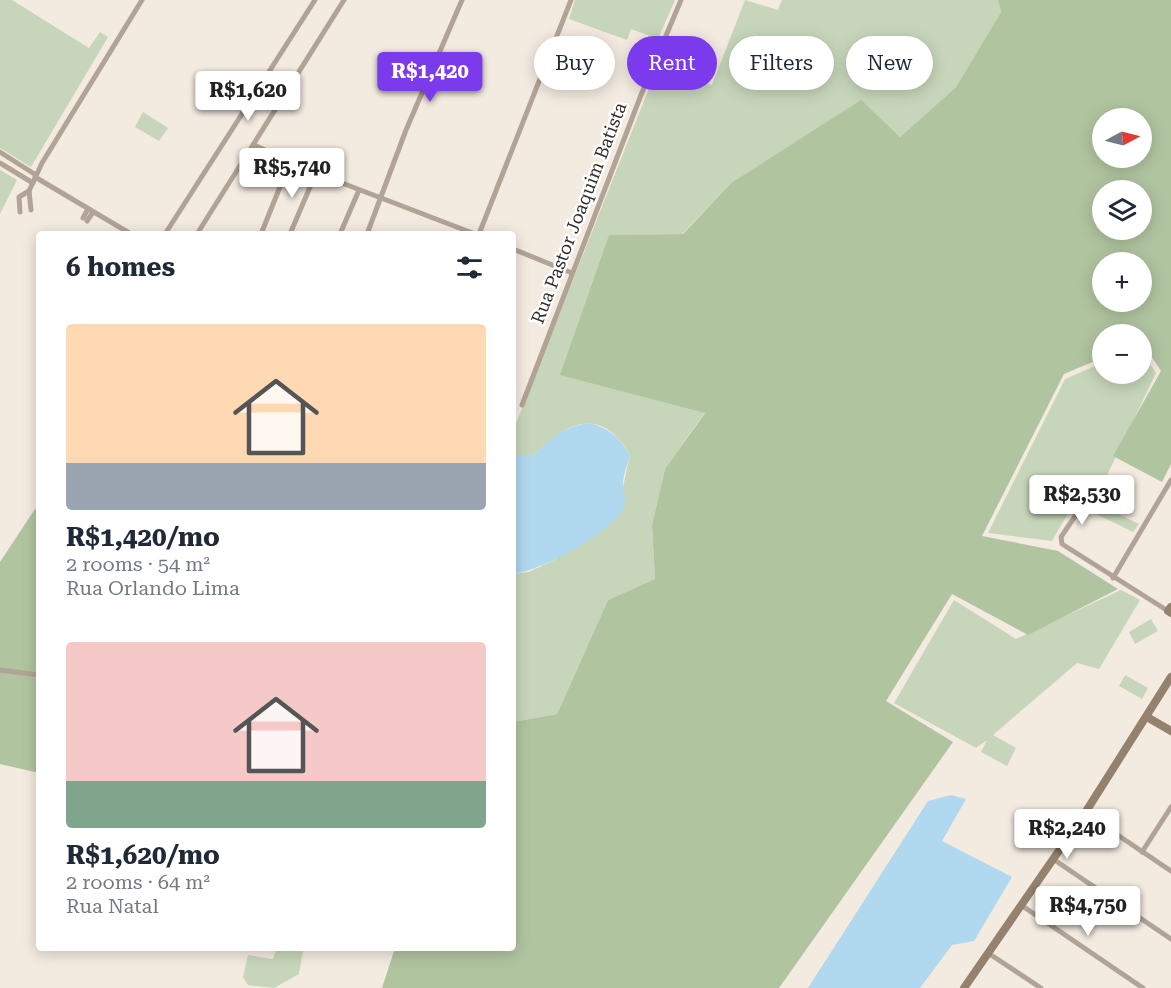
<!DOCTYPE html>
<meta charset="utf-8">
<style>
:root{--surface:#fff;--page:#f6f6f7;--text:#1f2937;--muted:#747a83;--accent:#7c3aed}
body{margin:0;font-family:"Roboto Serif",serif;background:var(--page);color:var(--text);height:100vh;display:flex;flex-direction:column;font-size:22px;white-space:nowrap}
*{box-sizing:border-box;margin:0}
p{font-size:20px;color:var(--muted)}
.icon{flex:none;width:33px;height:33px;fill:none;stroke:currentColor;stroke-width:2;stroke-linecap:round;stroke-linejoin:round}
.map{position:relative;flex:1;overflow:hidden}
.sheet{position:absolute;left:36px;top:231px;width:480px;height:720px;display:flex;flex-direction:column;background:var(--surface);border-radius:6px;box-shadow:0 3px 15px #0003}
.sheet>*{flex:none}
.banner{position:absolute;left:534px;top:36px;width:546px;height:54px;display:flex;gap:12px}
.needle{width:39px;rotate:83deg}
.buttons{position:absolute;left:1092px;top:108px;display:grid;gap:12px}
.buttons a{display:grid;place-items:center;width:60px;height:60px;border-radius:50%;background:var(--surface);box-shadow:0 3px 15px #0003;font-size:30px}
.price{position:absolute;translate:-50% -51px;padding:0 14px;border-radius:6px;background:#fff;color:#222;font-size:20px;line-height:39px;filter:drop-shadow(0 2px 3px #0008)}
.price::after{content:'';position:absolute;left:50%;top:36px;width:18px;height:14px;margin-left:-9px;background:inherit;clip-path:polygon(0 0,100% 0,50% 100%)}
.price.on{background:var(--accent);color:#fff}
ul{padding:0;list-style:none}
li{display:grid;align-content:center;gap:12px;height:318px;padding:0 30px}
li span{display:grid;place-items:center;height:186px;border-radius:6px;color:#555}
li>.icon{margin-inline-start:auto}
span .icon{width:108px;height:108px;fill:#fffc;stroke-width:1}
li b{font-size:26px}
h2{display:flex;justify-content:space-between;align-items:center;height:72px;padding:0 30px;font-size:26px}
.tag{padding:0 21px;border-radius:27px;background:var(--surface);box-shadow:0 3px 15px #0003;font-size:21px;line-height:54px}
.tag.on{background:var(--accent);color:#fff}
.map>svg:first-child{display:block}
</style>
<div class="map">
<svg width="1171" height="988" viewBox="0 0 1171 988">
<rect width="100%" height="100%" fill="#f3eae0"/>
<!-- green -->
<g fill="#c7d6ba">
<path d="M0,0H12L89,48L100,32L108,37L31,167L0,148Z"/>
<path d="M575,0H675L658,39L631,29L627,40L569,19Z"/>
<path d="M745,0L778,10L782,0H998L1001,12L956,87L900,137L861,101L731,183L682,234L609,235L705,412L665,469L652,525L655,579L608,600L557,714L513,722V574L529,572L556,559L623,487L630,455C601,406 568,421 534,455H513V431L657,68L712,85Z"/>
<path d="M143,112L168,128L159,141L135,127Z"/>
<path d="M0,170L17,180L0,214Z"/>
<path d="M1142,352L1156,373L1099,492L1112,511L1139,524L1133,532L1074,503L1052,541L988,533L1065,379L1102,363V374H1142Z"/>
<path d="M1121,590L1140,600L1099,669L1077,663L993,735L1016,748L1007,766L981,752L987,740L976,748L894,703L954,600L1016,639Z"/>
<path d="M1151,619L1158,631L1135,644L1129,632Z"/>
<path d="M1125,675L1148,688L1142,699L1119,686Z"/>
<path d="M277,948L303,950L299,974L274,988L248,985L243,977L248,955L273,959Z"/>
</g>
<!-- forest -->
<g fill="#b1c4a0" fill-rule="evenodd">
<path d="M998,0H1171V464L1162,482L1113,456L1161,371L1142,342V334H1102V358L1064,374L982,536L1058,551L1118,589L1028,635L952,594L886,701L953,742L779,988H382L395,948H513V722L557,714L608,600L655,579L652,525L665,469L705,413L560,375L609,235L683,234L731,183L861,100L900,137L956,87L1001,12ZM1102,118H1142V158H1102ZM1102,190H1142V230H1102ZM1102,262H1142V302H1102Z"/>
<path d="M35,509L39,512V773L0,764V562Z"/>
</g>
<!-- water -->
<g fill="#b0d8ef">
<path d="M590,423C610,429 619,437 630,455C628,464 622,477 623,487C624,494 628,500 623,509C610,534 540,571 513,574V455H534C552,437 565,426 590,423Z"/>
<path d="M951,795L966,799L942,841L1012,877L974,941L952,945L920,988H808L928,801Z"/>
</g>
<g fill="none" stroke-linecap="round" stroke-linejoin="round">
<!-- minor -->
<g stroke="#b1a497" stroke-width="5">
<path d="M254,145L316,173L475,234"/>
<path d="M0,152L36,175"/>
<path d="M0,163L33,183"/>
<path d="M35,177L131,234"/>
<path d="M31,210L29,191L42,163L142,0"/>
<path d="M20,212L19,197L29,191"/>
<path d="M83,218L88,209"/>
<path d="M87,221L93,212"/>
<path d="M165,234L315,0"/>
<path d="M197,234L344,0"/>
<path d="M261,234L290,162"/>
<path d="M290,234L316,173"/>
<path d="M340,234L359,190"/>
<path d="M367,234L406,130L462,0"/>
<path d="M479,234L571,0"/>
<path d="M513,249L572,273"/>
<path d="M522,405L641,95L681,0"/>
<path d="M1084,503L1061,537L1062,544L1168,611"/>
<path d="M1113,578L1171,480"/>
<path d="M0,670L39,675"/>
<path d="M1085,813L1171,871"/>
<path d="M1142,852L1171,807"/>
<path d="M1053,859L1171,939"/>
<path d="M1021,905L1143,988"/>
<path d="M988,953L1041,988"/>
</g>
<!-- secondary -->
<g stroke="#94826e" stroke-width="8">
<path d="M1171,607L1168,611L1171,613"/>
<path d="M1147,717L1171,731"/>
<path d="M964,988L1085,813L1171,677"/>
</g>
</g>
<g text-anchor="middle" stroke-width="5" stroke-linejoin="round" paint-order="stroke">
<!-- street labels -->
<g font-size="18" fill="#312e2a" stroke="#fff">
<text transform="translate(579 213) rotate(-69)" y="6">Rua Pastor Joaquim Batista</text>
</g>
</g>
</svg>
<div class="buttons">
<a><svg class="needle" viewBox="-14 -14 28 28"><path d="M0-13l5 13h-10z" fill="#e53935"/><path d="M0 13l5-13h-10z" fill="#747a83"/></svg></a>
<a><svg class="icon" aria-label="layers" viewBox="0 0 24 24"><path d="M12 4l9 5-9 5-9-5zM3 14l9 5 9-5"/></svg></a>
<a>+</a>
<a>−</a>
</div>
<b class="price on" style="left:430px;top:103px">R$1,420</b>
<b class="price" style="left:248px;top:122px">R$1,620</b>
<b class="price" style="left:292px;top:199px">R$5,740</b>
<b class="price" style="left:1082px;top:526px">R$2,530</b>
<b class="price" style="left:1067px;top:860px">R$2,240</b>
<b class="price" style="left:1088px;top:937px">R$4,750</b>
<div class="banner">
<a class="tag">Buy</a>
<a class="tag on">Rent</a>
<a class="tag">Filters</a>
<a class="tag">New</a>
</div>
<section class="sheet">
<h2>6 homes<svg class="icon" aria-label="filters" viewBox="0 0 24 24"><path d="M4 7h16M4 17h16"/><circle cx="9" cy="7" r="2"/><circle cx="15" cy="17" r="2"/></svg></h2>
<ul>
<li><span style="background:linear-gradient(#ffd9b3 75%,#9aa5b1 0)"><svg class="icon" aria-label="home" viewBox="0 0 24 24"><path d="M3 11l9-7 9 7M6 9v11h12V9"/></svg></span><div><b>R$1,420/mo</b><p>2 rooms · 54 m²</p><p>Rua Orlando Lima</p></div></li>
<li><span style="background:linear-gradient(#f6c9c9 75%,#7fa58c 0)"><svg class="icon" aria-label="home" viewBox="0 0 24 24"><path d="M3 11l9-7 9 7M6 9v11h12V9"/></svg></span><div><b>R$1,620/mo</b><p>2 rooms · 64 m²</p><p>Rua Natal</p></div></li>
</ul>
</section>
</div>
